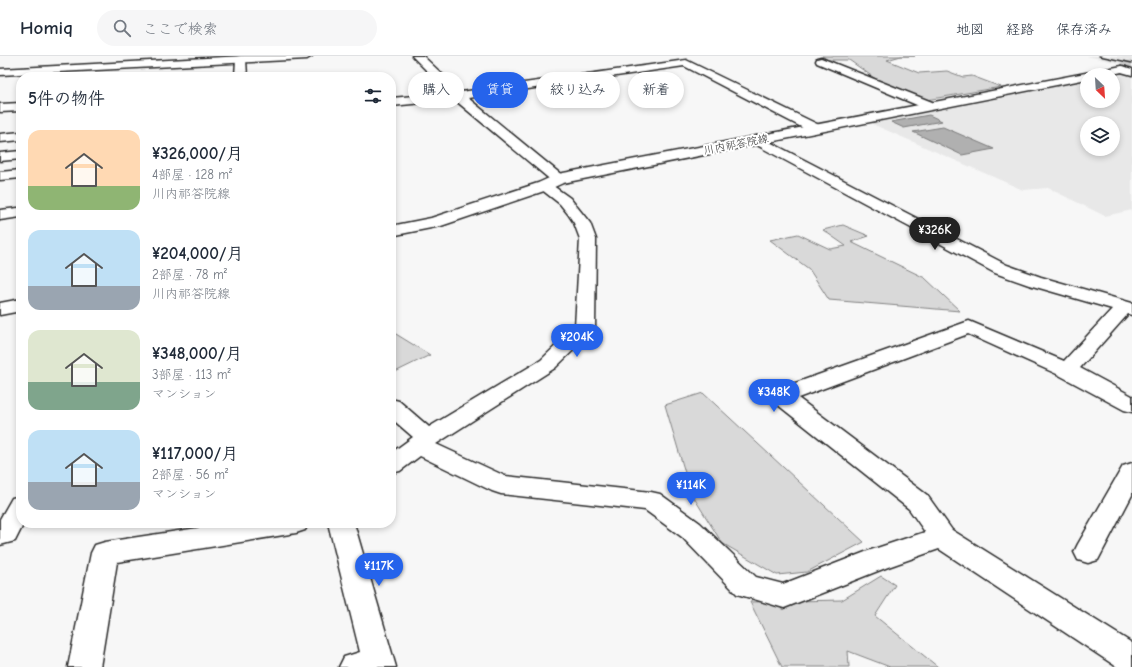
<!DOCTYPE html>
<html lang="ja">
<meta charset="utf-8">
<style>
:root{--surface:#fff;--page:#f6f6f7;--text:#1f2937;--muted:#747a83;--line:#e0e1e3;--accent:#2563eb}
body{margin:0;font-family:"Comic Neue","Klee One",sans-serif;background:var(--page);color:var(--text);height:100vh;display:flex;flex-direction:column;font-size:15px;white-space:nowrap}
*{box-sizing:border-box;margin:0}
p{font-size:13px;color:var(--muted)}
.icon{flex:none;width:22px;height:22px;fill:none;stroke:currentColor;stroke-width:2;stroke-linecap:round;stroke-linejoin:round}
.map{position:relative;flex:1;overflow:hidden}
.details{position:absolute;left:16px;top:16px;width:380px;height:456px;display:flex;flex-direction:column;background:var(--surface);border-radius:16px;box-shadow:0 2px 6px #0003}
.details>*{flex:none}
.guide{position:absolute;left:408px;top:16px;width:380px;height:36px;display:flex;gap:8px}
.needle{width:26px;rotate:155deg}
.fabs{position:absolute;left:1080px;top:12px;display:grid;gap:8px}
.fabs a{display:grid;place-items:center;width:40px;height:40px;border-radius:50%;background:var(--surface);box-shadow:0 2px 6px #0003;font-size:20px}
.price{position:absolute;translate:-50% -34px;padding:0 9px;border-radius:14px;background:var(--accent);color:#fff;font-size:13px;line-height:26px;filter:drop-shadow(0 1px 2px #0008)}
.price::after{content:'';position:absolute;left:50%;top:24px;width:12px;height:9px;margin-left:-6px;background:inherit;clip-path:polygon(0 0,100% 0,50% 100%)}
.price.selected{background:#222;color:#fff}
ul{padding:0;list-style:none}
li{display:flex;align-items:center;gap:12px;height:100px;padding:0 12px}
li span{display:grid;place-items:center;flex:none;width:112px;height:80px;border-radius:12px;color:#555}
li>.icon{margin-inline-start:auto}
span .icon{width:48px;height:48px;fill:#fffc;stroke-width:1}
li b{font-size:17px}
h2{display:flex;justify-content:space-between;align-items:center;height:48px;padding:0 12px;font-size:17px}
.tag{padding:0 14px;border-radius:18px;background:var(--surface);box-shadow:0 2px 6px #0003;font-size:14px;line-height:36px}
.tag.selected{background:var(--accent);color:#fff}
header{display:flex;align-items:center;gap:24px;box-sizing:border-box;height:56px;padding:0 20px;background:var(--surface);border-bottom:1px solid var(--line)}
header strong{font-size:19px}
nav{display:flex;gap:22px;margin-inline-start:auto;font-size:14px}
.search{width:280px;height:36px;background:var(--page);display:flex;align-items:center;gap:10px;box-sizing:border-box;padding:0 14px;border-radius:22px;color:var(--muted);font-size:15px}
.map>svg:first-child{display:block}
</style>
<header>
<strong>Homiq</strong>
<div class="search"><svg class="icon" aria-label="search" viewBox="0 0 24 24"><circle cx="10" cy="10" r="6"/><path d="M15 15l6 6"/></svg>ここで検索</div>
<nav><a>地図</a><a>経路</a><a>保存済み</a></nav>
</header>
<div class="map">
<svg width="1132" height="611" viewBox="0 0 1132 611">
<rect width="100%" height="100%" fill="#f7f7f7"/>
<filter id="ink" filterUnits="userSpaceOnUse"><feTurbulence type="fractalNoise" baseFrequency=".025" numOctaves="2"/><feDisplacementMap in="SourceGraphic" scale="8" xChannelSelector="R" yChannelSelector="G"/><feConvolveMatrix kernelMatrix="1 2 1 2 8 2 1 2 1" color-interpolation-filters="sRGB"/></filter>
<g filter="url(#ink)">
<!-- built -->
<g fill="#e8e8e8" fill-rule="evenodd">
<path d="M1087,0H1132V10Z"/>
<path d="M1123,17L1132,20V154L1105,160L1048,132L1023,134L870,67L1087,24V45H1113V19ZM1087,67H1113V93H1087Z"/>
</g>
<!-- green -->
<g fill="#d9d9d9" stroke="#828282">
<path d="M822,0H915H901L887,4L919,17L947,15L963,21L972,20L1001,31L926,44L880,26L849,4H828Z"/>
<path d="M843,169L869,180L851,186L925,222L960,255L829,244L809,213L770,184L798,178L830,193L846,190L823,174Z"/>
<path d="M391,275L430,299L391,318Z"/>
<path d="M703,337L864,486L807,516L777,519L722,487L691,437L665,349Z"/>
<path d="M881,520L895,529L875,560L938,611H890L848,595L849,611H782L750,546L842,544Z"/>
</g>
<!-- water -->
<g fill="#b0b0b0" stroke="#7b7b7b">
<path d="M929,59L942,65L904,72L891,66Z"/>
<path d="M943,71L994,93L962,99L913,76Z"/>
</g>
<g fill="none" stroke-linecap="round" stroke-linejoin="round">
<!-- secondary-tunnel -->
<path stroke="#cecece" stroke-width="12" stroke-dasharray="12 6" stroke-linecap="butt" d="M1122,13L1132,10"/>
<!-- minor casing -->
<g stroke="#2b2b2b" stroke-width="3">
<g id="minor">
<path d="M242,0L246,3L247,21H235L236,3L237,1Z"/>
<path d="M412,0H423L461,36L686,4L819,69L820,72L819,75H809L684,10L468,42L563,120L565,123L563,126L558,127L553,126L455,44L391,50V42L449,37Z"/>
<path d="M821,2L932,46L934,49L932,52H924L817,7L816,5L817,3Z"/>
<path d="M1122,10L1132,13V19L1118,15L1117,13Z"/>
<path d="M21,47V55L0,56V48Z"/>
<path d="M21,76V84L0,86V78Z"/>
<path d="M758,80L1007,209L1041,221L1132,247V259L1128,258L1080,312L1132,340V356L1124,354L1059,319L968,278L798,342L927,439L952,474L1132,587V611H1117L939,493L888,511L784,552L737,538L682,481L645,454L501,438L492,435L420,400L400,415L391,417V397L413,381L391,362V343L399,345L429,371L541,304L575,271L580,183L574,167L568,158L560,148L537,130L539,127L544,126L549,127L570,142L590,167L596,183L595,273L555,312L436,388L505,420L651,436L660,438L700,467L756,521L783,528L868,495L925,476L909,453L773,345L770,340L773,335L969,265L1064,305L1112,253L1029,229L995,217L753,87L751,84L753,81Z"/>
<path d="M21,95V103L0,105V97Z"/>
<path d="M21,114V122L0,124V116Z"/>
<path d="M18,152L21,153V161L0,164V154Z"/>
<path d="M1132,407V439L1098,504L1088,507L1078,504L1074,496L1078,488L1123,410Z"/>
<path d="M21,440V467H24L15,485L0,489V463L12,442Z"/>
<path d="M231,467H309L305,474L296,477L117,506L100,611H68L91,497L95,489L105,486Z"/>
<path d="M328,467H354L396,611H339L344,601L360,596Z"/>
</g>
</g>
<!-- secondary casing -->
<g stroke="#2b2b2b" stroke-width="3">
<g id="secondary">
<path d="M1122,10L1126,11L1128,13L1126,15L1109,19H1087V23L563,127L550,133L441,170L391,180V170L431,162L538,127L558,118Z"/>
<path d="M21,243V255L0,259V247Z"/>
</g>
</g>
<!-- primary casing -->
<g stroke="#2b2b2b" stroke-width="3">
<path id="primary" d="M244,0H312L307,3L0,19V13Z"/>
</g>
<!-- minor -->
<use href="#minor" fill="#fff" fill-rule="evenodd"/>
<!-- secondary -->
<use href="#secondary" fill="#fff" fill-rule="evenodd"/>
<!-- primary -->
<use href="#primary" fill="#fff" fill-rule="evenodd"/>
<!-- rail -->
<path stroke="#2b2b2b" stroke-width="1.5" d="M1099,0L1132,7"/>
</g>
</g>
<g text-anchor="middle" stroke-width="4" stroke-linejoin="round" paint-order="stroke">
<!-- far-street labels -->
<g font-size="11" fill="#2b2b2b" stroke="#fff">
<text transform="translate(736 88) rotate(-11)" y="4">川内祁答院線</text>
</g>
</g>
</svg>
<div class="fabs">
<a><svg class="needle" viewBox="-14 -14 28 28"><path d="M0-13l5 13h-10z" fill="#e53935"/><path d="M0 13l5-13h-10z" fill="#747a83"/></svg></a>
<a><svg class="icon" aria-label="layers" viewBox="0 0 24 24"><path d="M12 4l9 5-9 5-9-5zM3 14l9 5 9-5"/></svg></a>
</div>
<b class="price selected" style="left:935px;top:195px">¥326K</b>
<b class="price" style="left:577px;top:302px">¥204K</b>
<b class="price" style="left:774px;top:357px">¥348K</b>
<b class="price" style="left:691px;top:450px">¥114K</b>
<b class="price" style="left:379px;top:531px">¥117K</b>
<div class="guide">
<a class="tag">購入</a>
<a class="tag selected">賃貸</a>
<a class="tag">絞り込み</a>
<a class="tag">新着</a>
</div>
<section class="details">
<h2>5件の物件<svg class="icon" aria-label="filters" viewBox="0 0 24 24"><path d="M4 7h16M4 17h16"/><circle cx="9" cy="7" r="2"/><circle cx="15" cy="17" r="2"/></svg></h2>
<ul>
<li><span style="background:linear-gradient(#ffd9b3 70%,#8fb573 0)"><svg class="icon" aria-label="home" viewBox="0 0 24 24"><path d="M3 11l9-7 9 7M6 9v11h12V9"/></svg></span><div><b>¥326,000/月</b><p>4部屋 · 128 m²</p><p>川内祁答院線</p></div></li>
<li><span style="background:linear-gradient(#bfe0f5 70%,#9aa5b1 0)"><svg class="icon" aria-label="home" viewBox="0 0 24 24"><path d="M3 11l9-7 9 7M6 9v11h12V9"/></svg></span><div><b>¥204,000/月</b><p>2部屋 · 78 m²</p><p>川内祁答院線</p></div></li>
<li><span style="background:linear-gradient(#dfe7d0 65%,#7fa58c 0)"><svg class="icon" aria-label="home" viewBox="0 0 24 24"><path d="M3 11l9-7 9 7M6 9v11h12V9"/></svg></span><div><b>¥348,000/月</b><p>3部屋 · 113 m²</p><p>マンション</p></div></li>
<li><span style="background:linear-gradient(#bfe0f5 65%,#9aa5b1 0)"><svg class="icon" aria-label="home" viewBox="0 0 24 24"><path d="M3 11l9-7 9 7M6 9v11h12V9"/></svg></span><div><b>¥117,000/月</b><p>2部屋 · 56 m²</p><p>マンション</p></div></li>
</ul>
</section>
</div>
